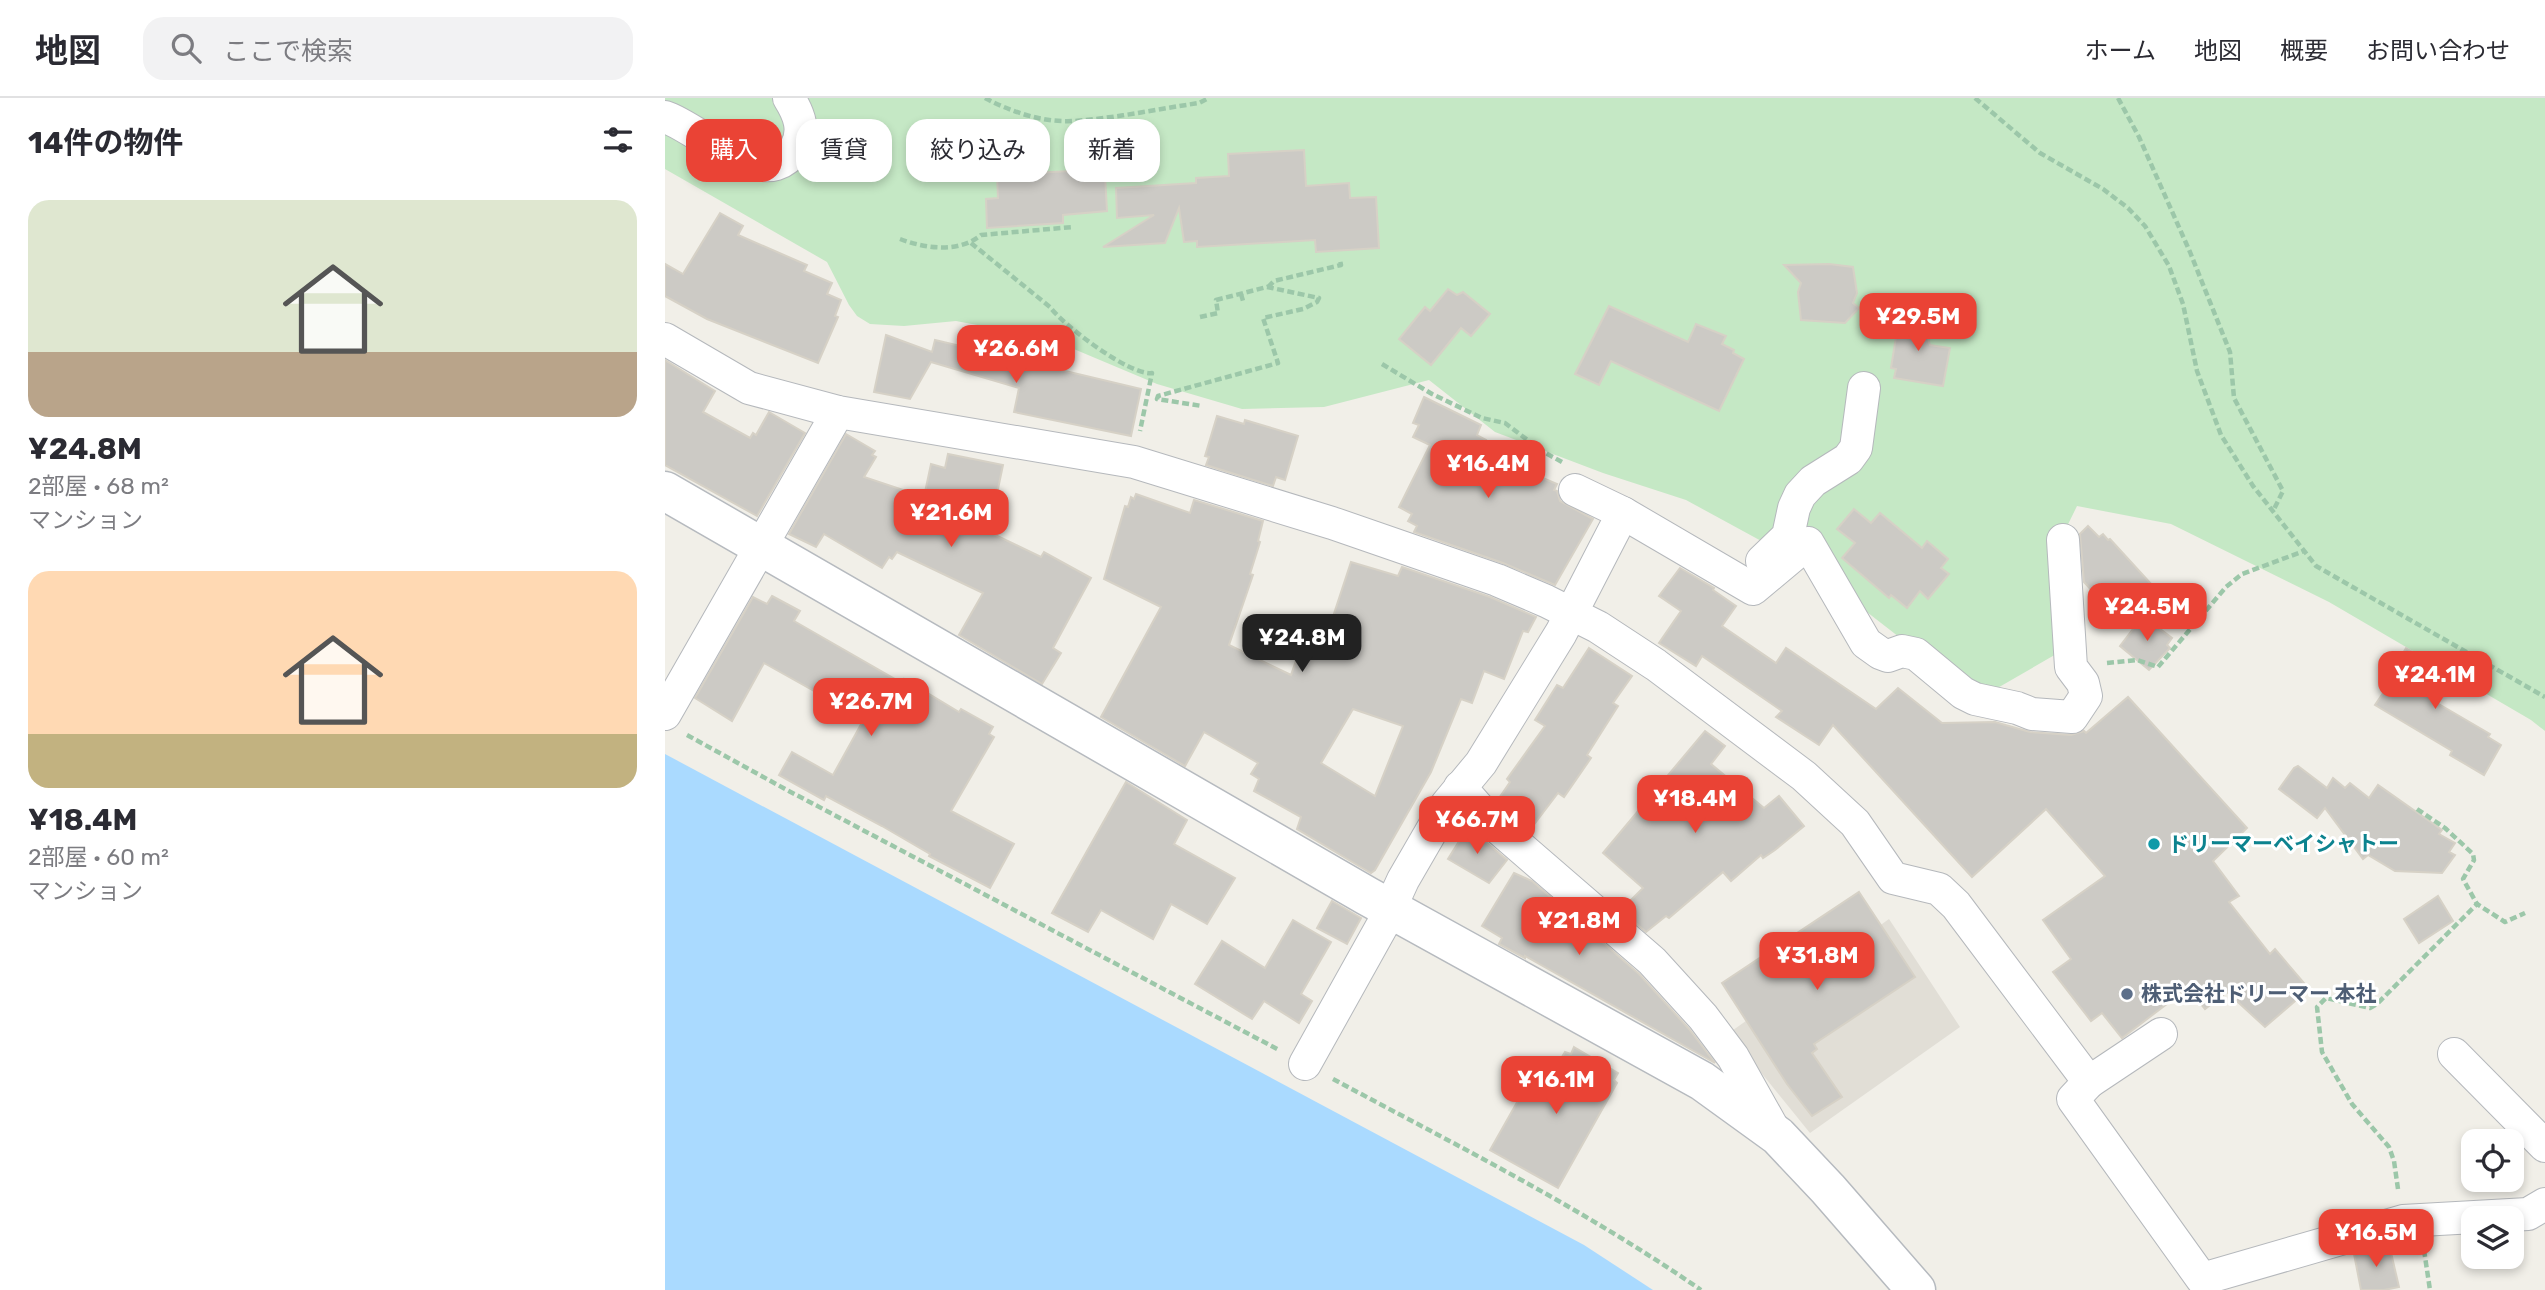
<!DOCTYPE html>
<html lang="ja">
<meta charset="utf-8">
<style>
:root{--surface:#fff;--page:#f2f2f3;--text:#2b2b33;--muted:#7c7c81;--line:#e1e1e2;--accent:#ea4335}
body{margin:0;font-family:Rubik,"Noto Sans JP",sans-serif;background:var(--page);color:var(--text);height:100vh;display:flex;flex-direction:column;font-size:26px;white-space:nowrap}
*{box-sizing:border-box;margin:0}
p{font-size:23px;color:var(--muted)}
.icon{flex:none;width:38px;height:38px;fill:none;stroke:currentColor;stroke-width:2;stroke-linecap:round;stroke-linejoin:round}
.map{position:relative;flex:1;overflow:hidden}
.drawer{display:flex;flex-direction:column;background:var(--surface);width:665px}
.drawer>*{flex:none}
.top-card{position:absolute;left:21px;top:21px;width:665px;height:63px;display:flex;gap:14px}
.buttons{position:absolute;left:1796px;top:1031px;display:grid;gap:14px}
.buttons a{display:grid;place-items:center;width:63px;height:63px;border-radius:14px;background:var(--surface);box-shadow:0 4px 10px #0003;font-size:35px}
.price{position:absolute;translate:-50% -60px;padding:0 16px;border-radius:14px;background:var(--accent);color:#fff;font-size:23px;line-height:46px;filter:drop-shadow(0 2px 4px #0008)}
.price::after{content:'';position:absolute;left:50%;top:42px;width:21px;height:16px;margin-left:-10px;background:inherit;clip-path:polygon(0 0,100% 0,50% 100%)}
.price.on{background:#222;color:#fff}
ul{padding:0;list-style:none}
li{display:grid;align-content:center;gap:14px;height:371px;padding:0 28px}
li span{display:grid;place-items:center;height:217px;border-radius:21px;color:#555}
li>.icon{margin-inline-start:auto}
span .icon{width:126px;height:126px;fill:#fffc;stroke-width:1}
li b{font-size:30px}
h2{display:flex;justify-content:space-between;align-items:center;height:84px;padding:0 28px;font-size:30px}
.pill{padding:0 24px;border-radius:21px;background:var(--surface);box-shadow:0 4px 10px #0003;font-size:24px;line-height:63px}
.pill.on{background:var(--accent);color:#fff}
header{display:flex;align-items:center;gap:42px;box-sizing:border-box;height:98px;padding:0 35px;background:var(--surface);border-bottom:2px solid var(--line)}
header strong{font-size:33px}
nav{display:flex;gap:38px;margin-inline-start:auto;font-size:24px}
.search{width:490px;height:63px;background:var(--page);display:flex;align-items:center;gap:18px;box-sizing:border-box;padding:0 24px;border-radius:21px;color:var(--muted);font-size:26px}
main{display:flex;flex:1;min-height:0}
.map>svg:first-child{display:block}
</style>
<header>
<strong>地図</strong>
<div class="search"><svg class="icon" aria-label="search" viewBox="0 0 24 24"><circle cx="10" cy="10" r="6"/><path d="M15 15l6 6"/></svg>ここで検索</div>
<nav><a>ホーム</a><a>地図</a><a>概要</a><a>お問い合わせ</a></nav>
</header>
<main>
<section class="drawer">
<h2>14件の物件<svg class="icon" aria-label="filters" viewBox="0 0 24 24"><path d="M4 7h16M4 17h16"/><circle cx="9" cy="7" r="2"/><circle cx="15" cy="17" r="2"/></svg></h2>
<ul>
<li><span style="background:linear-gradient(#dfe7d0 70%,#b9a48a 0)"><svg class="icon" aria-label="home" viewBox="0 0 24 24"><path d="M3 11l9-7 9 7M6 9v11h12V9"/></svg></span><div><b>¥24.8M</b><p>2部屋 · 68 m²</p><p>マンション</p></div></li>
<li><span style="background:linear-gradient(#ffd9b3 75%,#c2b280 0)"><svg class="icon" aria-label="home" viewBox="0 0 24 24"><path d="M3 11l9-7 9 7M6 9v11h12V9"/></svg></span><div><b>¥18.4M</b><p>2部屋 · 60 m²</p><p>マンション</p></div></li>
</ul>
</section>
<div class="map">
<svg width="1880" height="1192" viewBox="0 0 1880 1192">
<rect width="100%" height="100%" fill="#f1efe8"/>
<!-- education -->
<path fill="#e1ded6" d="M1224,821L1295,929L1145,1035L1064,935Z"/>
<!-- green -->
<path fill="#c5e8c5" d="M0,0H1880V633L1866,622L1664,504L1506,426L1412,408L1386,461L1393,555L1329,592L1301,591L1180,497L1111,451L1021,402L938,375L830,334L764,282L659,309L577,311L492,286L385,241L291,223L239,228L205,226L192,218L184,207L162,164L0,71Z"/>
<!-- water -->
<path fill="#aadaff" d="M0,656L919,1147L988,1192H0Z"/>
<!-- building -->
<g fill="#cccac5" stroke="#d6d1c6" stroke-width="2" fill-rule="evenodd">
<path d="M639,52L641,88L684,85L685,100L711,99L714,150L651,154L650,142L532,149V143L519,144L514,110L500,145L438,149L489,117L452,120L451,90L531,85V80L564,78L563,56Z"/>
<path d="M423,72L424,78L440,77L442,113L398,117V125L322,130L321,101L333,100L332,77Z"/>
<path d="M55,115L78,128L73,137L142,167L139,173L167,185L162,196L176,202L170,218L173,219L153,265L42,221L0,198V166L18,176Z"/>
<path d="M1164,166L1188,169L1192,195L1188,205L1194,210L1180,225L1136,222L1133,194L1136,185L1119,167Z"/>
<path d="M783,191L792,197L798,194L825,216L806,238L796,230L766,267L734,241L760,209L765,213Z"/>
<path d="M944,208L1023,244L1031,226L1061,238L1057,246L1069,252L1068,255L1079,261L1054,313L946,263L934,287L910,276Z"/>
<path d="M1255,212L1265,247L1285,250L1278,288L1229,280L1231,271L1226,270L1234,220Z"/>
<path d="M221,237L267,254L270,242L476,291L466,338L349,314L354,290L266,264L245,301L209,294Z"/>
<path d="M0,262L50,293L38,314L85,340L88,335L91,337L104,314L140,335L92,418L0,367Z"/>
<path d="M759,299L816,327L812,337L821,342L815,353L892,386L889,392L892,393L895,403L928,421L890,487L838,465L749,434L752,428L743,423L747,416L734,409L765,347L748,339L754,327L748,325Z"/>
<path d="M552,318L579,326L580,322L633,338L620,382L611,379L608,388L541,367L544,359L540,358Z"/>
<path d="M181,336L210,353L207,357L211,359L199,379L259,399L266,366L280,370L283,356L338,367L324,434L376,459L379,454L426,480L388,550L396,555L377,586L294,537L318,495L232,454L227,461L224,459L217,470L159,436L151,449L124,436Z"/>
<path d="M471,396L525,415L529,402L598,423L593,443L595,444L585,476L588,477L564,547L626,577L638,542L658,549L686,464L733,478L737,469L825,499L871,519L863,534L858,533L839,581L819,573L807,605L796,601L766,674L710,772L706,775L632,731L636,719L589,693L594,681L586,676L593,665L539,634L520,668L436,619L496,509L439,481L460,408L463,409L466,399L469,401ZM688,611L738,628L710,698L656,665Z"/>
<path d="M1189,411L1206,425L1215,415L1257,450L1262,443L1283,461L1276,470L1284,476L1263,501L1255,493L1242,510L1226,497L1224,500L1177,460L1190,445L1172,431Z"/>
<path d="M1423,428L1434,439L1438,436L1443,442L1445,441L1487,487L1452,520L1419,484L1415,436Z"/>
<path d="M1015,470L1049,490L1048,492L1071,508L1057,528L1111,565L1121,550L1211,611L1233,590L1277,625L1330,624L1365,634L1406,637L1419,633L1421,635L1463,599L1582,730L1548,763L1574,798L1564,804L1605,856L1610,851L1644,891L1600,929L1562,894L1540,911L1523,890L1457,940L1437,915L1426,923L1388,874L1406,861L1378,822L1440,778L1381,711L1307,779L1168,627L1154,647L1111,619L1117,613L1037,558L1031,568L994,545L1016,513L994,498Z"/>
<path d="M107,498L135,513L129,523L237,585L239,581L294,614L296,611L328,629L324,636L329,639L286,713L349,746L325,790L264,758L265,756L217,728L161,698L159,702L114,677L127,654L168,677L199,621L99,565L67,623L30,600L88,499L102,506Z"/>
<path d="M1478,518L1507,540L1502,547L1505,550L1484,572L1455,548Z"/>
<path d="M924,550L967,578L948,605L953,608L922,657L926,660L899,699L893,695L864,733L832,703L845,684L842,681L880,628L870,622L892,587L898,590Z"/>
<path d="M1741,550L1788,578L1772,605L1825,636L1823,639L1836,647L1819,677L1785,657L1787,653L1710,607L1727,582L1723,580Z"/>
<path d="M1040,633L1060,648L1046,666L1099,710L1114,698L1139,728L1110,752L1098,760L1096,757L1066,783L1058,774L1004,820L1001,818L981,834L956,812L978,790L938,755Z"/>
<path d="M1633,668L1662,690L1668,680L1680,690L1685,685L1704,700L1713,687L1777,732L1774,736L1790,745L1784,754L1790,757L1777,775L1730,773L1703,757L1698,761L1660,710L1652,720L1614,691L1629,670Z"/>
<path d="M461,684L522,722L509,746L570,780L542,826L506,806L488,841L436,812L423,834L387,815Z"/>
<path d="M803,729L842,762L824,785L783,761Z"/>
<path d="M849,775L867,783L974,876L1024,931L1050,965L860,858V860L834,846L837,840L817,828Z"/>
<path d="M1194,794L1250,879L1149,946L1152,951L1147,955L1177,999L1147,1018L1122,986L1057,885Z"/>
<path d="M1773,798L1788,823L1754,845L1739,821Z"/>
<path d="M667,803L696,820L682,846L652,830Z"/>
<path d="M628,822L666,844L636,896L647,903L634,925L599,903L587,921L530,886L557,843L600,870Z"/>
<path d="M909,949L953,975L949,982L952,985L893,1090L825,1052L872,969L886,977L900,954L906,956Z"/>
<path d="M1724,1146L1734,1189L1719,1192H1696L1689,1156Z"/>
</g>
<g fill="none" stroke-linecap="round" stroke-linejoin="round">
<!-- street casing -->
<g stroke="#b5b8bc" stroke-width="34">
<g id="street">
<path d="M0,19C35,30 100,98 130,51C141,33 134,16 124,0"/>
<path d="M0,241L84,290L173,314L469,364L667,425L832,482L881,503L933,529L991,567L1139,678L1190,725L1228,780L1274,791L1291,807L1424,984L1408,1001L1537,1181L1738,1123L1863,1116L1880,1106"/>
<path d="M958,415L1088,491L1143,445L1201,545L1215,555L1223,558L1237,553L1251,556L1298,595L1310,601L1352,610L1367,616L1407,619L1421,598L1418,585L1406,569L1398,442"/>
<path d="M1097,463L1123,438L1129,410L1135,397L1148,383L1183,361L1191,350L1199,290"/>
<path d="M0,616L173,314"/>
<path d="M795,689L825,723L987,863L1038,919L1068,959L1110,1034"/>
<path d="M1789,956L1880,1048"/>
<path d="M640,966L717,828L738,782L782,706L816,665L896,535L958,415L910,392"/>
<path d="M1424,984L1496,936"/>
</g>
</g>
<!-- secondary casing -->
<g stroke="#b6babf" stroke-width="41">
<path id="secondary" d="M0,393L702,798L1037,983L1113,1038L1163,1091L1251,1192"/>
</g>
<!-- path -->
<g stroke="#9cc7a9" stroke-width="4.5" stroke-dasharray="7 3.5" stroke-linecap="butt">
<path d="M320,0C346,14 379,25 409,23C451,20 493,11 534,5L544,0"/>
<path d="M1310,0L1375,55L1438,91L1463,110L1480,128L1504,168L1518,206L1532,273L1556,337L1588,388L1651,468L1880,599"/>
<path d="M1453,0L1474,39L1525,154L1565,254L1569,300L1618,393L1608,413"/>
<path d="M235,141C262,151 294,155 316,137L408,129"/>
<path d="M306,145L385,209C398,227 465,278 487,275L475,333"/>
<path d="M603,189L609,183L676,167L675,162"/>
<path d="M576,196L578,203"/>
<path d="M535,219L553,215L551,202L602,189L654,200L652,204L638,211L598,220L613,265L493,298L492,301L537,308"/>
<path d="M717,266L767,296L817,320L840,325L877,353L897,364"/>
<path d="M1442,565L1472,562L1493,569L1561,489L1577,476L1639,453"/>
<path d="M22,637L122,692L614,952"/>
<path d="M1752,711L1780,730L1808,756L1809,762L1798,781L1812,806"/>
<path d="M668,981C793,1048 919,1111 1036,1192"/>
<path d="M1733,1091L1729,1063L1724,1049L1687,1006L1657,954L1652,909L1661,900L1705,910L1712,906L1812,806L1840,824L1860,815"/>
<path d="M1759,1152L1765,1192"/>
</g>
<!-- street -->
<use href="#street" stroke="#fff" stroke-width="32"/>
<!-- secondary -->
<use href="#secondary" stroke="#fff" stroke-width="38"/>
</g>
<!-- markers -->
<circle fill="#0f9aa8" stroke="#fff" stroke-width="2.5" cx="1489" cy="746" r="7"/>
<circle fill="#5c6f8a" stroke="#fff" stroke-width="2.5" cx="1462" cy="896" r="7"/>
<g text-anchor="middle" stroke-width="6" stroke-linejoin="round" paint-order="stroke">
<!-- culture labels -->
<g font-size="21" font-weight="bold" fill="#0d838f" stroke="#fff" text-anchor="start">
<text x="1503" y="753">ドリーマーベイシャトー</text>
</g>
<!-- service labels -->
<g font-size="21" font-weight="bold" fill="#4e5e75" stroke="#fff" text-anchor="start">
<text x="1476" y="903">株式会社ドリーマー 本社</text>
</g>
</g>
</svg>
<div class="buttons">
<a><svg class="icon" aria-label="locate" viewBox="0 0 24 24"><circle cx="12" cy="12" r="6"/><path d="M12 2v4M12 18v4M2 12h4M18 12h4"/></svg></a>
<a><svg class="icon" aria-label="layers" viewBox="0 0 24 24"><path d="M12 4l9 5-9 5-9-5zM3 14l9 5 9-5"/></svg></a>
</div>
<b class="price" style="left:1253px;top:255px">¥29.5M</b>
<b class="price" style="left:351px;top:287px">¥26.6M</b>
<b class="price" style="left:823px;top:402px">¥16.4M</b>
<b class="price" style="left:286px;top:451px">¥21.6M</b>
<b class="price" style="left:1482px;top:545px">¥24.5M</b>
<b class="price on" style="left:637px;top:576px">¥24.8M</b>
<b class="price" style="left:1770px;top:613px">¥24.1M</b>
<b class="price" style="left:206px;top:640px">¥26.7M</b>
<b class="price" style="left:1030px;top:737px">¥18.4M</b>
<b class="price" style="left:812px;top:758px">¥66.7M</b>
<b class="price" style="left:914px;top:859px">¥21.8M</b>
<b class="price" style="left:1152px;top:894px">¥31.8M</b>
<b class="price" style="left:891px;top:1018px">¥16.1M</b>
<b class="price" style="left:1711px;top:1171px">¥16.5M</b>
<div class="top-card">
<a class="pill on">購入</a>
<a class="pill">賃貸</a>
<a class="pill">絞り込み</a>
<a class="pill">新着</a>
</div>
</div>
</main>
